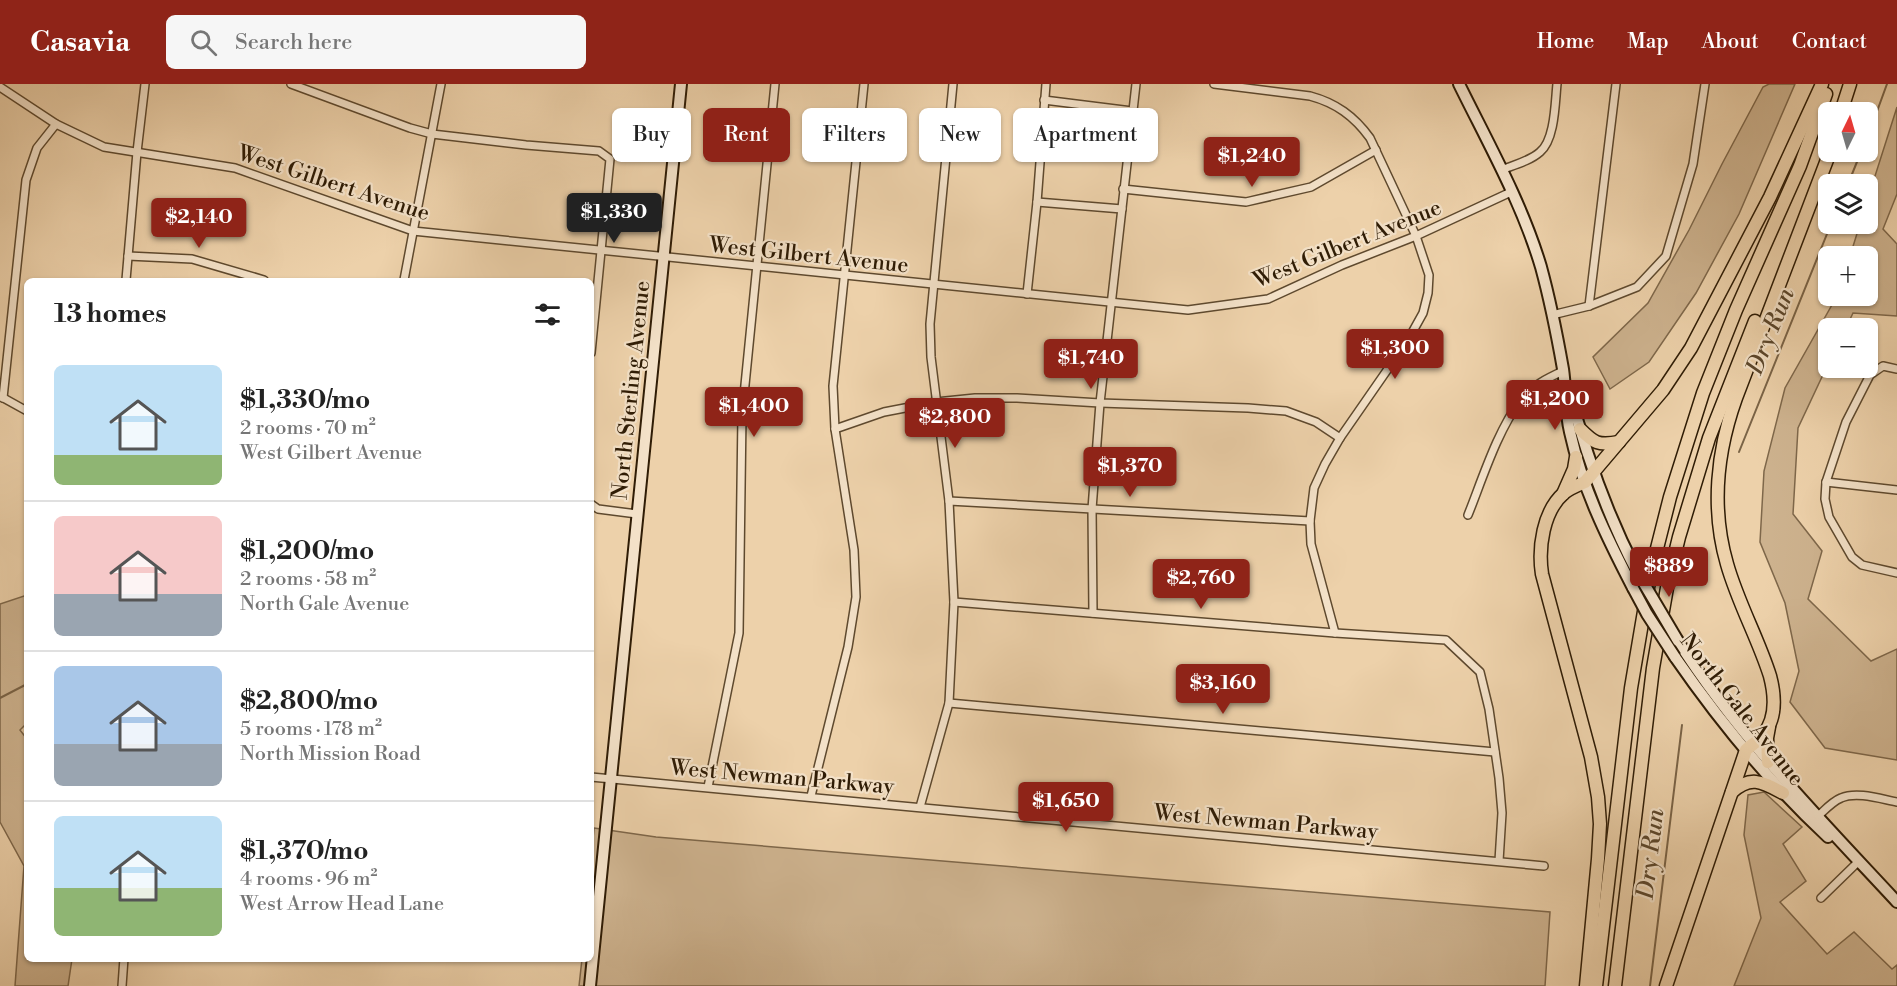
<!DOCTYPE html>
<meta charset="utf-8">
<style>
:root{--surface:#fff;--page:#f6f6f6;--text:#222;--muted:#767676;--line:#e0e0e0;--accent:#8f2418}
body{margin:0;font-family:"Libre Bodoni",serif;background:var(--page);color:var(--text);height:100vh;display:flex;flex-direction:column;font-size:22px;white-space:nowrap}
*{box-sizing:border-box;margin:0}
p{font-size:20px;color:var(--muted)}
.icon{flex:none;width:33px;height:33px;fill:none;stroke:currentColor;stroke-width:2;stroke-linecap:round;stroke-linejoin:round}
.map{position:relative;flex:1;overflow:hidden}
.drawer{position:absolute;left:24px;top:194px;width:570px;height:684px;display:flex;flex-direction:column;background:var(--surface);border-radius:9px;box-shadow:0 2px 4px #0004}
.drawer>*{flex:none}
.top-card{position:absolute;left:612px;top:24px;width:570px;height:54px;display:flex;gap:12px}
.needle{width:39px;rotate:5deg}
.tools{position:absolute;left:1818px;top:18px;display:grid;gap:12px}
.tools a{display:grid;place-items:center;width:60px;height:60px;border-radius:9px;background:var(--surface);box-shadow:0 2px 4px #0004;font-size:30px}
.price{position:absolute;translate:-50% -51px;padding:0 14px;border-radius:6px;background:var(--accent);color:#fff;font-size:20px;line-height:39px;filter:drop-shadow(0 2px 3px #0008)}
.price::after{content:'';position:absolute;left:50%;top:36px;width:18px;height:14px;margin-left:-9px;background:inherit;clip-path:polygon(0 0,100% 0,50% 100%)}
.price.selected{background:#222;color:#fff}
ul{padding:0;list-style:none}
li{display:flex;align-items:center;gap:18px;height:150px;padding:0 30px}
li+li{border-top:2px solid var(--line)}
li span{display:grid;place-items:center;flex:none;width:168px;height:120px;border-radius:9px;color:#555}
li>.icon{margin-inline-start:auto}
span .icon{width:72px;height:72px;fill:#fffc;stroke-width:1}
li b{font-size:26px}
h2{display:flex;justify-content:space-between;align-items:center;height:72px;padding:0 30px;font-size:26px}
.pill{padding:0 21px;border-radius:9px;background:var(--surface);box-shadow:0 2px 4px #0004;font-size:21px;line-height:54px}
.pill.selected{background:var(--accent);color:#fff}
header{display:flex;align-items:center;gap:36px;box-sizing:border-box;height:84px;padding:0 30px;background:var(--accent);color:#fff}
header strong{font-size:28px}
nav{display:flex;gap:33px;margin-inline-start:auto;font-size:21px}
.search{width:420px;height:54px;background:var(--page);display:flex;align-items:center;gap:15px;box-sizing:border-box;padding:0 21px;border-radius:9px;color:var(--muted);font-size:22px}
.map>svg:first-child{display:block}
</style>
<header>
<strong>Casavia</strong>
<div class="search"><svg class="icon" aria-label="search" viewBox="0 0 24 24"><circle cx="10" cy="10" r="6"/><path d="M15 15l6 6"/></svg>Search here</div>
<nav><a>Home</a><a>Map</a><a>About</a><a>Contact</a></nav>
</header>
<div class="map">
<svg width="1897" height="902" viewBox="0 0 1897 902">
<rect width="100%" height="100%" fill="#edd1aa"/>
<filter id="stains"><feTurbulence type="fractalNoise" baseFrequency=".00333" numOctaves="4"/><feColorMatrix values="0 0 0 0 .2 0 0 0 0 .09 0 0 0 0 .02 0 0 0 .5 -.17"/></filter>
<radialGradient id="worn" r=".72"><stop offset=".6" stop-color="#630" stop-opacity="0"/><stop offset="1" stop-color="#630" stop-opacity=".3"/></radialGradient>
<!-- green -->
<g fill="#cdb28e" stroke="#7e674a" stroke-width="1.5">
<path d="M1769,0H1795L1739,130L1696,209L1649,278L1610,305L1593,273L1648,219L1689,146L1722,80L1763,3Z"/>
<path d="M1897,23V110L1883,145L1897,160V232L1853,229L1846,244H1828V280L1798,344L1793,430L1822,467L1808,515L1871,577L1897,565V676L1825,664L1790,618L1799,587L1785,519L1760,458L1764,387L1785,304L1837,212H1868V172H1850L1860,140H1868V114Z"/>
<path d="M27,511V639L20,646L27,655V874L72,875L68,902H15L24,782L0,738V520Z"/>
<path d="M1764,708L1802,743L1783,760L1806,797L1780,818L1827,870L1854,848L1892,885L1897,881V902H1734L1761,834L1744,751L1748,711Z"/>
<path d="M594,744L656,753L1550,828L1545,902H579L582,875L591,874V776Z"/>
</g>
<g fill="none" stroke-linecap="round" stroke-linejoin="round">
<!-- stream -->
<g stroke="#7a6346" stroke-width="2">
<path d="M1868,52L1887,0"/>
<path d="M1848,100L1861,68"/>
<path d="M1739,368L1831,140"/>
<path d="M0,614L27,600"/>
<path d="M1650,902L1682,641"/>
</g>
<!-- street casing -->
<g stroke="#5e492e" stroke-width="10">
<g id="street">
<path d="M291,0L410,44L432,50L526,61L599,67L610,75L591,269"/>
<path d="M1214,0L1310,12C1336,19 1354,32 1370,54L1416,152L1429,191L1428,209L1423,229L1408,256L1340,354L1325,380L1314,404L1310,437L1311,460L1335,549"/>
<path d="M0,3L56,40L104,63L235,84L413,147L1188,226L1268,215L1342,181L1416,152L1511,108"/>
<path d="M1044,16L1132,27"/>
<path d="M1501,86C1514,81 1530,77 1540,68C1555,56 1555,19 1557,0"/>
<path d="M1123,105L1246,118L1311,103L1376,66"/>
<path d="M1037,118L1122,125"/>
<path d="M128,172L192,175L264,196"/>
<path d="M126,196L137,68L145,0"/>
<path d="M404,196L441,0"/>
<path d="M1027,210L1037,118L1046,0"/>
<path d="M1589,222L1616,0"/>
<path d="M1552,231L1589,222L1637,203L1666,172L1693,80L1705,0"/>
<path d="M1897,285L1883,282L1870,291L1846,338L1826,398L1825,415L1829,433L1852,473L1862,481L1897,489"/>
<path d="M0,312L27,327"/>
<path d="M3,314L26,96L37,64L56,40"/>
<path d="M835,345L884,328L936,318L975,314H1017L1100,319L1248,324L1286,327L1316,338L1340,354"/>
<path d="M1826,398L1897,406"/>
<path d="M949,417L1310,437"/>
<path d="M591,420L598,425L637,430"/>
<path d="M1468,431C1482,396 1498,345 1521,316C1531,302 1548,294 1563,287"/>
<path d="M954,518L1335,549L1446,556L1480,588L1489,625L1499,694L1502,729L1499,777"/>
<path d="M1093,529L1092,425L1100,319L1136,0"/>
<path d="M949,619L1495,668"/>
<path d="M591,693L1544,782"/>
<path d="M708,703L739,549L742,331L775,0"/>
<path d="M811,712L848,563L856,513L854,466L835,345L833,302L864,0"/>
<path d="M920,723L949,619L954,518L949,417L931,273L930,240L953,0"/>
<path d="M1815,735C1823,728 1831,718 1841,714C1857,707 1881,715 1897,718"/>
<path d="M1821,814L1859,777"/>
<path d="M122,902L124,874"/>
</g>
</g>
<!-- secondary casing -->
<g stroke="#2f1c05" stroke-width="14">
<g id="secondary">
<path d="M1459,0C1488,59 1522,119 1541,183C1550,216 1557,251 1563,285C1566,306 1565,327 1570,348C1582,403 1607,454 1633,504"/>
<path d="M1569,305C1585,368 1606,428 1636,486"/>
<path d="M1678,557C1739,653 1820,735 1897,818"/>
<path d="M1675,573C1720,638 1770,699 1828,753"/>
<path d="M590,902L681,0"/>
</g>
</g>
<!-- highway casing -->
<g stroke="#2f1c05" stroke-width="15">
<g id="highway">
<path d="M1841,28L1850,0"/>
<path d="M1580,345C1594,359 1598,362 1619,358"/>
<path d="M1563,410L1574,385L1576,373"/>
<path d="M1768,678L1767,654L1769,643"/>
<path d="M1732,708C1751,691 1762,698 1783,709"/>
<path d="M1586,902L1598,775L1600,740L1598,713L1591,673L1542,490C1538,464 1543,427 1564,409C1570,404 1578,401 1585,398L1663,306L1691,264L1770,113L1822,0"/>
<path d="M1596,902L1631,604L1650,492L1670,413L1703,309L1736,226L1800,82L1826,10"/>
<path d="M1615,902L1653,584L1668,498L1679,453L1709,354L1755,237"/>
<path d="M1666,902L1746,666C1751,661 1759,657 1763,651C1777,634 1775,611 1770,592C1758,554 1738,519 1727,480C1711,425 1717,367 1736,314L1830,68"/>
</g>
</g>
<!-- street -->
<use href="#street" stroke="#f3e1c8" stroke-width="7"/>
<!-- secondary -->
<use href="#secondary" stroke="#f3e1c8" stroke-width="10"/>
<!-- highway -->
<use href="#highway" stroke="#edd1aa" stroke-width="12"/>
<!-- secondary-bridge casing -->
<g stroke="#2f1c05" stroke-width="14" stroke-linecap="butt">
<g id="secondary-bridge">
<path d="M1636,486L1678,557"/>
<path d="M1633,504L1647,530L1675,573"/>
</g>
</g>
<!-- secondary-bridge -->
<use href="#secondary-bridge" stroke="#f3e1c8" stroke-width="10"/>
</g>
<g text-anchor="middle" stroke-width="4.5" stroke-linejoin="round" paint-order="stroke">
<!-- street labels -->
<g font-size="22" fill="#2f1c05" stroke="#f3e1c8">
<text transform="translate(334 98) rotate(18)" y="8">West Gilbert Avenue</text>
<text transform="translate(1347 159) rotate(-22)" y="8">West Gilbert Avenue</text>
<text transform="translate(809 170) rotate(6)" y="8">West Gilbert Avenue</text>
<text transform="translate(630 306) rotate(-84)" y="8">North Sterling Avenue</text>
<text transform="translate(1743 625) rotate(52)" y="8">North Gale Avenue</text>
<text transform="translate(782 692) rotate(5)" y="8">West Newman Parkway</text>
<text transform="translate(1266 737) rotate(5)" y="8">West Newman Parkway</text>
</g>
<!-- water labels -->
<g font-size="24" font-style="italic" fill="#5b462b" stroke="#f3e1c8">
<text transform="translate(1770 247) rotate(-68)" y="8">Dry Run</text>
<text transform="translate(1650 770) rotate(-83)" y="8">Dry Run</text>
</g>
</g>
<rect width="100%" height="100%" filter="url(#stains)"/>
<rect width="100%" height="100%" fill="url(#worn)"/>
</svg>
<div class="tools">
<a><svg class="needle" viewBox="-14 -14 28 28"><path d="M0-13l5 13h-10z" fill="#e53935"/><path d="M0 13l5-13h-10z" fill="#767676"/></svg></a>
<a><svg class="icon" aria-label="layers" viewBox="0 0 24 24"><path d="M12 4l9 5-9 5-9-5zM3 14l9 5 9-5"/></svg></a>
<a>+</a>
<a>−</a>
</div>
<b class="price" style="left:1252px;top:104px">$1,240</b>
<b class="price selected" style="left:614px;top:160px">$1,330</b>
<b class="price" style="left:199px;top:165px">$2,140</b>
<b class="price" style="left:1395px;top:296px">$1,300</b>
<b class="price" style="left:1091px;top:306px">$1,740</b>
<b class="price" style="left:1555px;top:347px">$1,200</b>
<b class="price" style="left:754px;top:354px">$1,400</b>
<b class="price" style="left:955px;top:365px">$2,800</b>
<b class="price" style="left:1130px;top:414px">$1,370</b>
<b class="price" style="left:1669px;top:514px">$889</b>
<b class="price" style="left:1201px;top:526px">$2,760</b>
<b class="price" style="left:1223px;top:631px">$3,160</b>
<b class="price" style="left:1066px;top:749px">$1,650</b>
<div class="top-card">
<a class="pill">Buy</a>
<a class="pill selected">Rent</a>
<a class="pill">Filters</a>
<a class="pill">New</a>
<a class="pill">Apartment</a>
</div>
<section class="drawer">
<h2>13 homes<svg class="icon" aria-label="filters" viewBox="0 0 24 24"><path d="M4 7h16M4 17h16"/><circle cx="9" cy="7" r="2"/><circle cx="15" cy="17" r="2"/></svg></h2>
<ul>
<li><span style="background:linear-gradient(#bfe0f5 75%,#8fb573 0)"><svg class="icon" aria-label="home" viewBox="0 0 24 24"><path d="M3 11l9-7 9 7M6 9v11h12V9"/></svg></span><div><b>$1,330/mo</b><p>2 rooms · 70 m²</p><p>West Gilbert Avenue</p></div></li>
<li><span style="background:linear-gradient(#f6c9c9 65%,#9aa5b1 0)"><svg class="icon" aria-label="home" viewBox="0 0 24 24"><path d="M3 11l9-7 9 7M6 9v11h12V9"/></svg></span><div><b>$1,200/mo</b><p>2 rooms · 58 m²</p><p>North Gale Avenue</p></div></li>
<li><span style="background:linear-gradient(#a9c7e8 65%,#9aa5b1 0)"><svg class="icon" aria-label="home" viewBox="0 0 24 24"><path d="M3 11l9-7 9 7M6 9v11h12V9"/></svg></span><div><b>$2,800/mo</b><p>5 rooms · 178 m²</p><p>North Mission Road</p></div></li>
<li><span style="background:linear-gradient(#bfe0f5 60%,#8fb573 0)"><svg class="icon" aria-label="home" viewBox="0 0 24 24"><path d="M3 11l9-7 9 7M6 9v11h12V9"/></svg></span><div><b>$1,370/mo</b><p>4 rooms · 96 m²</p><p>West Arrow Head Lane</p></div></li>
</ul>
</section>
</div>
